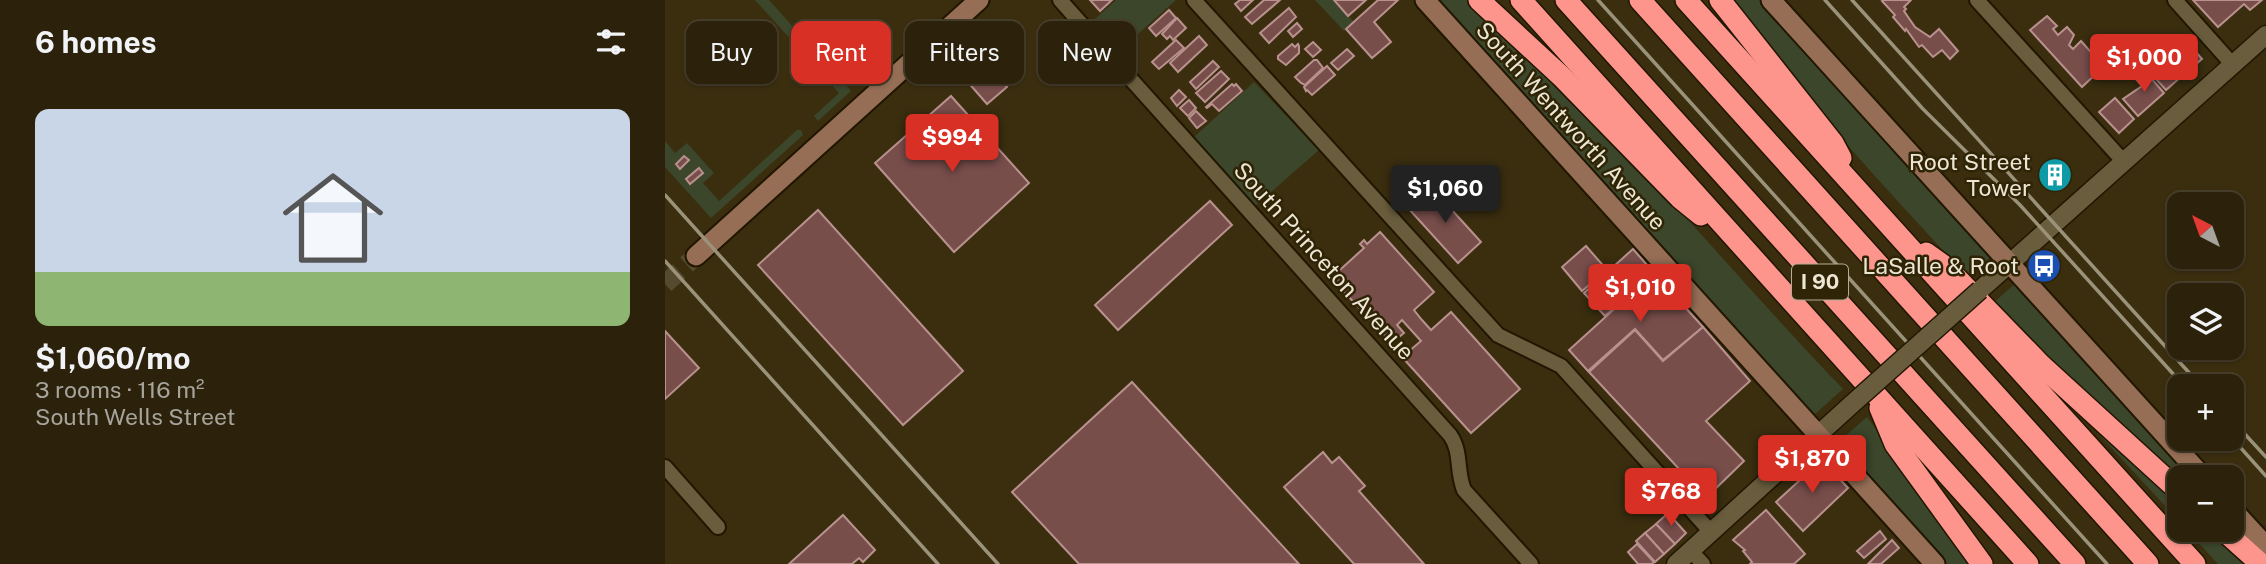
<!DOCTYPE html>
<meta charset="utf-8">
<style>
:root{--surface:#2c220b;--page:#342a14;--text:#f1f3f6;--muted:#a6a49d;--line:#483f2c;--accent:#d93025}
body{margin:0;font-family:"Public Sans",sans-serif;background:var(--page);color:var(--text);height:100vh;display:flex;flex-direction:column;font-size:26px;white-space:nowrap}
*{box-sizing:border-box;margin:0}
p{font-size:23px;color:var(--muted)}
.icon{flex:none;width:38px;height:38px;fill:none;stroke:currentColor;stroke-width:2;stroke-linecap:round;stroke-linejoin:round}
.map{position:relative;flex:1;overflow:hidden}
.sheet{display:flex;flex-direction:column;background:var(--surface);width:665px}
.sheet>*{flex:none}
.guide{position:absolute;left:21px;top:21px;width:665px;height:63px;display:flex;gap:14px}
.needle{width:46px;rotate:319deg}
.buttons{position:absolute;left:1502px;top:192px;display:grid;gap:14px}
.buttons a{display:grid;place-items:center;width:77px;height:77px;border-radius:14px;background:var(--surface);box-shadow:0 2px 5px #0004,0 0 0 2px var(--line);font-size:35px}
.price{position:absolute;translate:-50% -60px;padding:0 16px;border-radius:7px;background:var(--accent);color:#fff;font-size:23px;line-height:46px;filter:drop-shadow(0 2px 4px #0008)}
.price::after{content:'';position:absolute;left:50%;top:42px;width:21px;height:16px;margin-left:-10px;background:inherit;clip-path:polygon(0 0,100% 0,50% 100%)}
.price.current{background:#222;color:#fff}
ul{padding:0;list-style:none}
li{display:grid;align-content:center;gap:14px;height:371px;padding:0 35px}
li span{display:grid;place-items:center;height:217px;border-radius:14px;color:#555}
li>.icon{margin-inline-start:auto}
span .icon{width:126px;height:126px;fill:#fffc;stroke-width:1}
li b{font-size:30px}
h2{display:flex;justify-content:space-between;align-items:center;height:84px;padding:0 35px;font-size:30px}
.tag{padding:0 24px;border-radius:14px;background:var(--surface);box-shadow:0 2px 5px #0004,0 0 0 2px var(--line);font-size:24px;line-height:63px}
.tag.current{background:var(--accent);color:#fff}
main{display:flex;flex:1;min-height:0}
.map>svg:first-child{display:block}
</style>
<main>
<section class="sheet">
<h2>6 homes<svg class="icon" aria-label="filters" viewBox="0 0 24 24"><path d="M4 7h16M4 17h16"/><circle cx="9" cy="7" r="2"/><circle cx="15" cy="17" r="2"/></svg></h2>
<ul>
<li><span style="background:linear-gradient(#c9d6e8 75%,#8fb573 0)"><svg class="icon" aria-label="home" viewBox="0 0 24 24"><path d="M3 11l9-7 9 7M6 9v11h12V9"/></svg></span><div><b>$1,060/mo</b><p>3 rooms · 116 m²</p><p>South Wells Street</p></div></li>
</ul>
</section>
<div class="map">
<svg width="1601" height="564" viewBox="0 0 1601 564">
<rect width="100%" height="100%" fill="#3a2e0f"/>
<!-- green -->
<g fill="#3b462a">
<path d="M90,0H104L186,91L153,121L149,116L174,93Z"/>
<path d="M451,0H511L446,58L420,28Z"/>
<path d="M650,0H669L689,22L679,31Z"/>
<path d="M772,0H803C854,46 905,93 952,143C1029,224 1101,309 1178,389L1150,414L1144,413Z"/>
<path d="M1069,0H1095L1327,256L1303,277C1220,188 1138,101 1069,0Z"/>
<path d="M589,82L654,150L590,206L528,138Z"/>
<path d="M132,130H136L138,135L46,218L0,167V141L10,153L22,143L49,173L38,183L54,201Z"/>
<path d="M1351,283L1528,478H1514L1406,383L1327,304Z"/>
<path d="M1202,417L1309,564H1282L1171,444Z"/>
<path d="M1432,427L1514,500V521L1429,429Z"/>
<path d="M1522,530H1547L1585,564H1553Z"/>
</g>
<!-- building -->
<g fill="#784e4b" stroke="#b9918e" stroke-width="2">
<path d="M425,0H447L435,11Z"/>
<path d="M575,0H588L576,11L570,4Z"/>
<path d="M599,0H615L587,24L580,17Z"/>
<path d="M669,0H701L683,16Z"/>
<path d="M713,0H733L709,22L726,42L707,58L681,29Z"/>
<path d="M1219,0H1246L1239,7L1241,9L1239,11L1250,27L1265,37L1274,29L1293,51L1285,59L1277,50L1268,57L1257,45L1254,47L1241,29L1240,31L1228,17L1230,15L1217,1Z"/>
<path d="M1528,0H1597L1585,10L1579,4L1553,27Z"/>
<path d="M624,8L631,17L604,43L595,33Z"/>
<path d="M504,10L511,18L491,36L484,28Z"/>
<path d="M1382,16L1392,26L1388,29L1393,35L1402,27L1409,35L1404,45L1408,49L1416,41L1432,59L1426,64L1433,72L1417,87L1365,30Z"/>
<path d="M512,18L521,28L508,40L505,36L502,39L497,34Z"/>
<path d="M632,23L637,29L628,37L623,31Z"/>
<path d="M534,36L542,45L513,72L505,63Z"/>
<path d="M1518,37L1537,59L1521,73L1502,51Z"/>
<path d="M511,40L519,48L494,69L487,62Z"/>
<path d="M648,42L656,50L648,57L640,49Z"/>
<path d="M627,44L630,47L633,44L634,46V53L621,65L613,59V56Z"/>
<path d="M308,48L342,87L322,104L288,65Z"/>
<path d="M682,49L689,56L673,70L666,63Z"/>
<path d="M1498,55L1517,76L1501,90L1482,69Z"/>
<path d="M649,60H652L658,68L640,85L636,83L630,77Z"/>
<path d="M548,61L554,67L531,89L525,82Z"/>
<path d="M662,66L670,75L647,95L642,90L641,91L639,87Z"/>
<path d="M1479,70L1499,93L1473,116L1458,99L1477,86L1470,78Z"/>
<path d="M556,71L564,79L540,102L531,93Z"/>
<path d="M567,84L569,86L571,84L577,91L554,111L547,104L542,108L541,107Z"/>
<path d="M514,90L521,97L512,106L506,98Z"/>
<path d="M286,96L364,183L289,252L210,163Z"/>
<path d="M1450,98L1469,119L1454,133L1434,112Z"/>
<path d="M524,100L531,108L523,116L515,108Z"/>
<path d="M531,111L541,121L532,128L524,118Z"/>
<path d="M19,156L24,160L15,169L11,164Z"/>
<path d="M1387,164L1402,180L1393,187L1379,171Z"/>
<path d="M34,168L38,173L25,184L21,179Z"/>
<path d="M766,187L816,242L793,263L743,208Z"/>
<path d="M545,201L567,225L453,330L430,305Z"/>
<path d="M153,210L298,371L238,425L93,265Z"/>
<path d="M715,232L769,292L749,310L757,320L766,330L786,312L855,389L806,433L737,357L756,341L737,320L732,325L739,333L727,343L666,278L699,248L695,244L699,240L702,244Z"/>
<path d="M921,246L942,270L917,291L897,267Z"/>
<path d="M968,249L989,273L940,316L919,293Z"/>
<path d="M989,273L1038,327L998,360L970,329L923,371L904,350Z"/>
<path d="M1038,327L1085,381L1041,421L1079,461L1041,498L924,372L970,330L998,361Z"/>
<path d="M0,331L34,368L0,399Z"/>
<path d="M467,382L634,564H414L347,492Z"/>
<path d="M658,452L667,463L674,457L700,486L694,491L759,564H689L619,487Z"/>
<path d="M1157,460L1183,488L1138,531L1111,502Z"/>
<path d="M1101,510L1140,554L1129,564H1085L1087,562L1078,551L1080,550L1068,540Z"/>
<path d="M1003,513L1021,533L1010,544L991,524Z"/>
<path d="M178,515L210,550L198,562L194,558L187,564H124Z"/>
<path d="M991,524L1010,544L999,554L980,533Z"/>
<path d="M1215,531L1221,539L1199,558L1192,551Z"/>
<path d="M980,533L999,554L990,562L971,541Z"/>
<path d="M1227,540L1234,548L1216,564H1203Z"/>
<path d="M972,544L989,562L987,564H973L963,552Z"/>
</g>
<g fill="none" stroke-linecap="round" stroke-linejoin="round">
<!-- secondary-tunnel -->
<path stroke="#554a2d" stroke-width="19" stroke-dasharray="19 10" stroke-linecap="butt" d="M0,284L31,256"/>
<!-- minor casing -->
<g stroke="#211600" stroke-width="18">
<g id="minor">
<path d="M395,0L785,435C797,452 791,471 799,490L866,564"/>
<path d="M529,0L833,335L896,366L1046,532"/>
<path d="M1312,0L1459,162"/>
<path d="M1510,0L1568,65"/>
<path d="M0,467L53,527"/>
<path d="M1026,551L1038,564"/>
</g>
</g>
<!-- tertiary casing -->
<g stroke="#211600" stroke-width="21">
<g id="tertiary">
<path d="M1315,290L1601,35"/>
<path d="M1011,564L1187,404"/>
</g>
</g>
<!-- secondary casing -->
<g stroke="#211600" stroke-width="23">
<g id="secondary">
<path d="M760,0L1270,564"/>
<path d="M1106,0L1539,478"/>
<path d="M31,256L314,0"/>
<path d="M1566,508L1601,546"/>
</g>
</g>
<!-- motorway casing -->
<g stroke="#211600" stroke-width="24">
<g id="motorway">
<path d="M814,0L896,76L1015,198L1036,215"/>
<path d="M856,0L1363,564"/>
<path d="M901,0L1410,564"/>
<path d="M975,0L1483,564"/>
<path d="M1021,0L1530,564"/>
<path d="M1055,0L1168,143L1176,158"/>
<path d="M1261,253L1282,268L1376,365L1514,491"/>
<path d="M1215,408L1230,444L1317,564"/>
<path d="M1558,530L1596,564"/>
</g>
</g>
<!-- minor -->
<use href="#minor" stroke="#695d3d" stroke-width="14"/>
<!-- tertiary -->
<use href="#tertiary" stroke="#695d3d" stroke-width="18"/>
<!-- secondary -->
<use href="#secondary" stroke="#956e55" stroke-width="19"/>
<!-- motorway -->
<use href="#motorway" stroke="#fd958d" stroke-width="21"/>
<!-- rail -->
<g stroke="#9b927a" stroke-width="3.5">
<path d="M933,0L1442,564"/>
<path d="M1160,0L1258,109L1355,205L1520,387"/>
<path d="M1187,0L1537,387"/>
<path d="M0,195L333,564"/>
<path d="M0,261L273,564"/>
<path d="M1566,419L1601,457"/>
<path d="M1566,437L1601,476"/>
</g>
<!-- tertiary-bridge casing -->
<g stroke="#211600" stroke-width="21" stroke-linecap="butt">
<path id="tertiary-bridge" d="M1187,404L1315,290"/>
</g>
<!-- tertiary-bridge -->
<use href="#tertiary-bridge" stroke="#695d3d" stroke-width="18"/>
</g>
<!-- icons -->
<defs>
<g id="building-disc" transform="scale(1.75)"><circle r="9.5" fill="#0f9aa8" stroke="#2f2405"/><path d="M-4-6H4V6H1V3H-1V6H-4ZM-2.5-4.3h1.7v1.8h-1.7ZM.8-4.3h1.7v1.8H.8ZM-2.5-1h1.7V.8h-1.7ZM.8-1h1.7V.8H.8Z" fill="#fff"/></g>
<g id="bus-disc" transform="scale(1.75)"><circle r="9.5" fill="#1a4fb4" stroke="#2f2405"/><path d="M-5-6H5V4H4V6H2V4H-2V6H-4V4H-5ZM-3.5-4V0h7V-4ZM-3.5 1.2v1.5H-2V1.2ZM2 1.2v1.5H3.5V1.2Z" fill="#fff"/></g>
</defs>
<g fill-rule="evenodd">
<use href="#building-disc" x="1390" y="175"/>
<use href="#bus-disc" x="1379" y="266"/>
</g>
<g text-anchor="middle" stroke-width="5" stroke-linejoin="round" paint-order="stroke">
<!-- shield labels -->
<rect fill="#2f2405" stroke="#b4ac96" stroke-width="2" x="1127" y="264.5" width="56" height="35" rx="5"/>
<g font-size="21" font-weight="bold" fill="#ede6d4">
<text x="1155" y="289">I 90</text>
</g>
<!-- street labels -->
<g font-size="23" fill="#ede6d4" stroke="#2f2405">
<text transform="translate(906 126) rotate(48)" y="8">South Wentworth Avenue</text>
<text transform="translate(659 261) rotate(48)" y="8">South Princeton Avenue</text>
</g>
<!-- poi labels -->
<g font-size="23" fill="#ede6d4" stroke="#2f2405" text-anchor="end">
<text x="1366" y="170">Root Street<tspan x="1366" dy="26">Tower</tspan></text>
<text x="1354" y="274">LaSalle &amp; Root</text>
</g>
</g>
</svg>
<div class="buttons">
<a><svg class="needle" viewBox="-14 -14 28 28"><path d="M0-13l5 13h-10z" fill="#e53935"/><path d="M0 13l5-13h-10z" fill="#a6a49d"/></svg></a>
<a><svg class="icon" aria-label="layers" viewBox="0 0 24 24"><path d="M12 4l9 5-9 5-9-5zM3 14l9 5 9-5"/></svg></a>
<a>+</a>
<a>−</a>
</div>
<b class="price" style="left:1479px;top:94px">$1,000</b>
<b class="price" style="left:287px;top:174px">$994</b>
<b class="price current" style="left:780px;top:225px">$1,060</b>
<b class="price" style="left:975px;top:324px">$1,010</b>
<b class="price" style="left:1147px;top:495px">$1,870</b>
<b class="price" style="left:1006px;top:528px">$768</b>
<div class="guide">
<a class="tag">Buy</a>
<a class="tag current">Rent</a>
<a class="tag">Filters</a>
<a class="tag">New</a>
</div>
</div>
</main>
